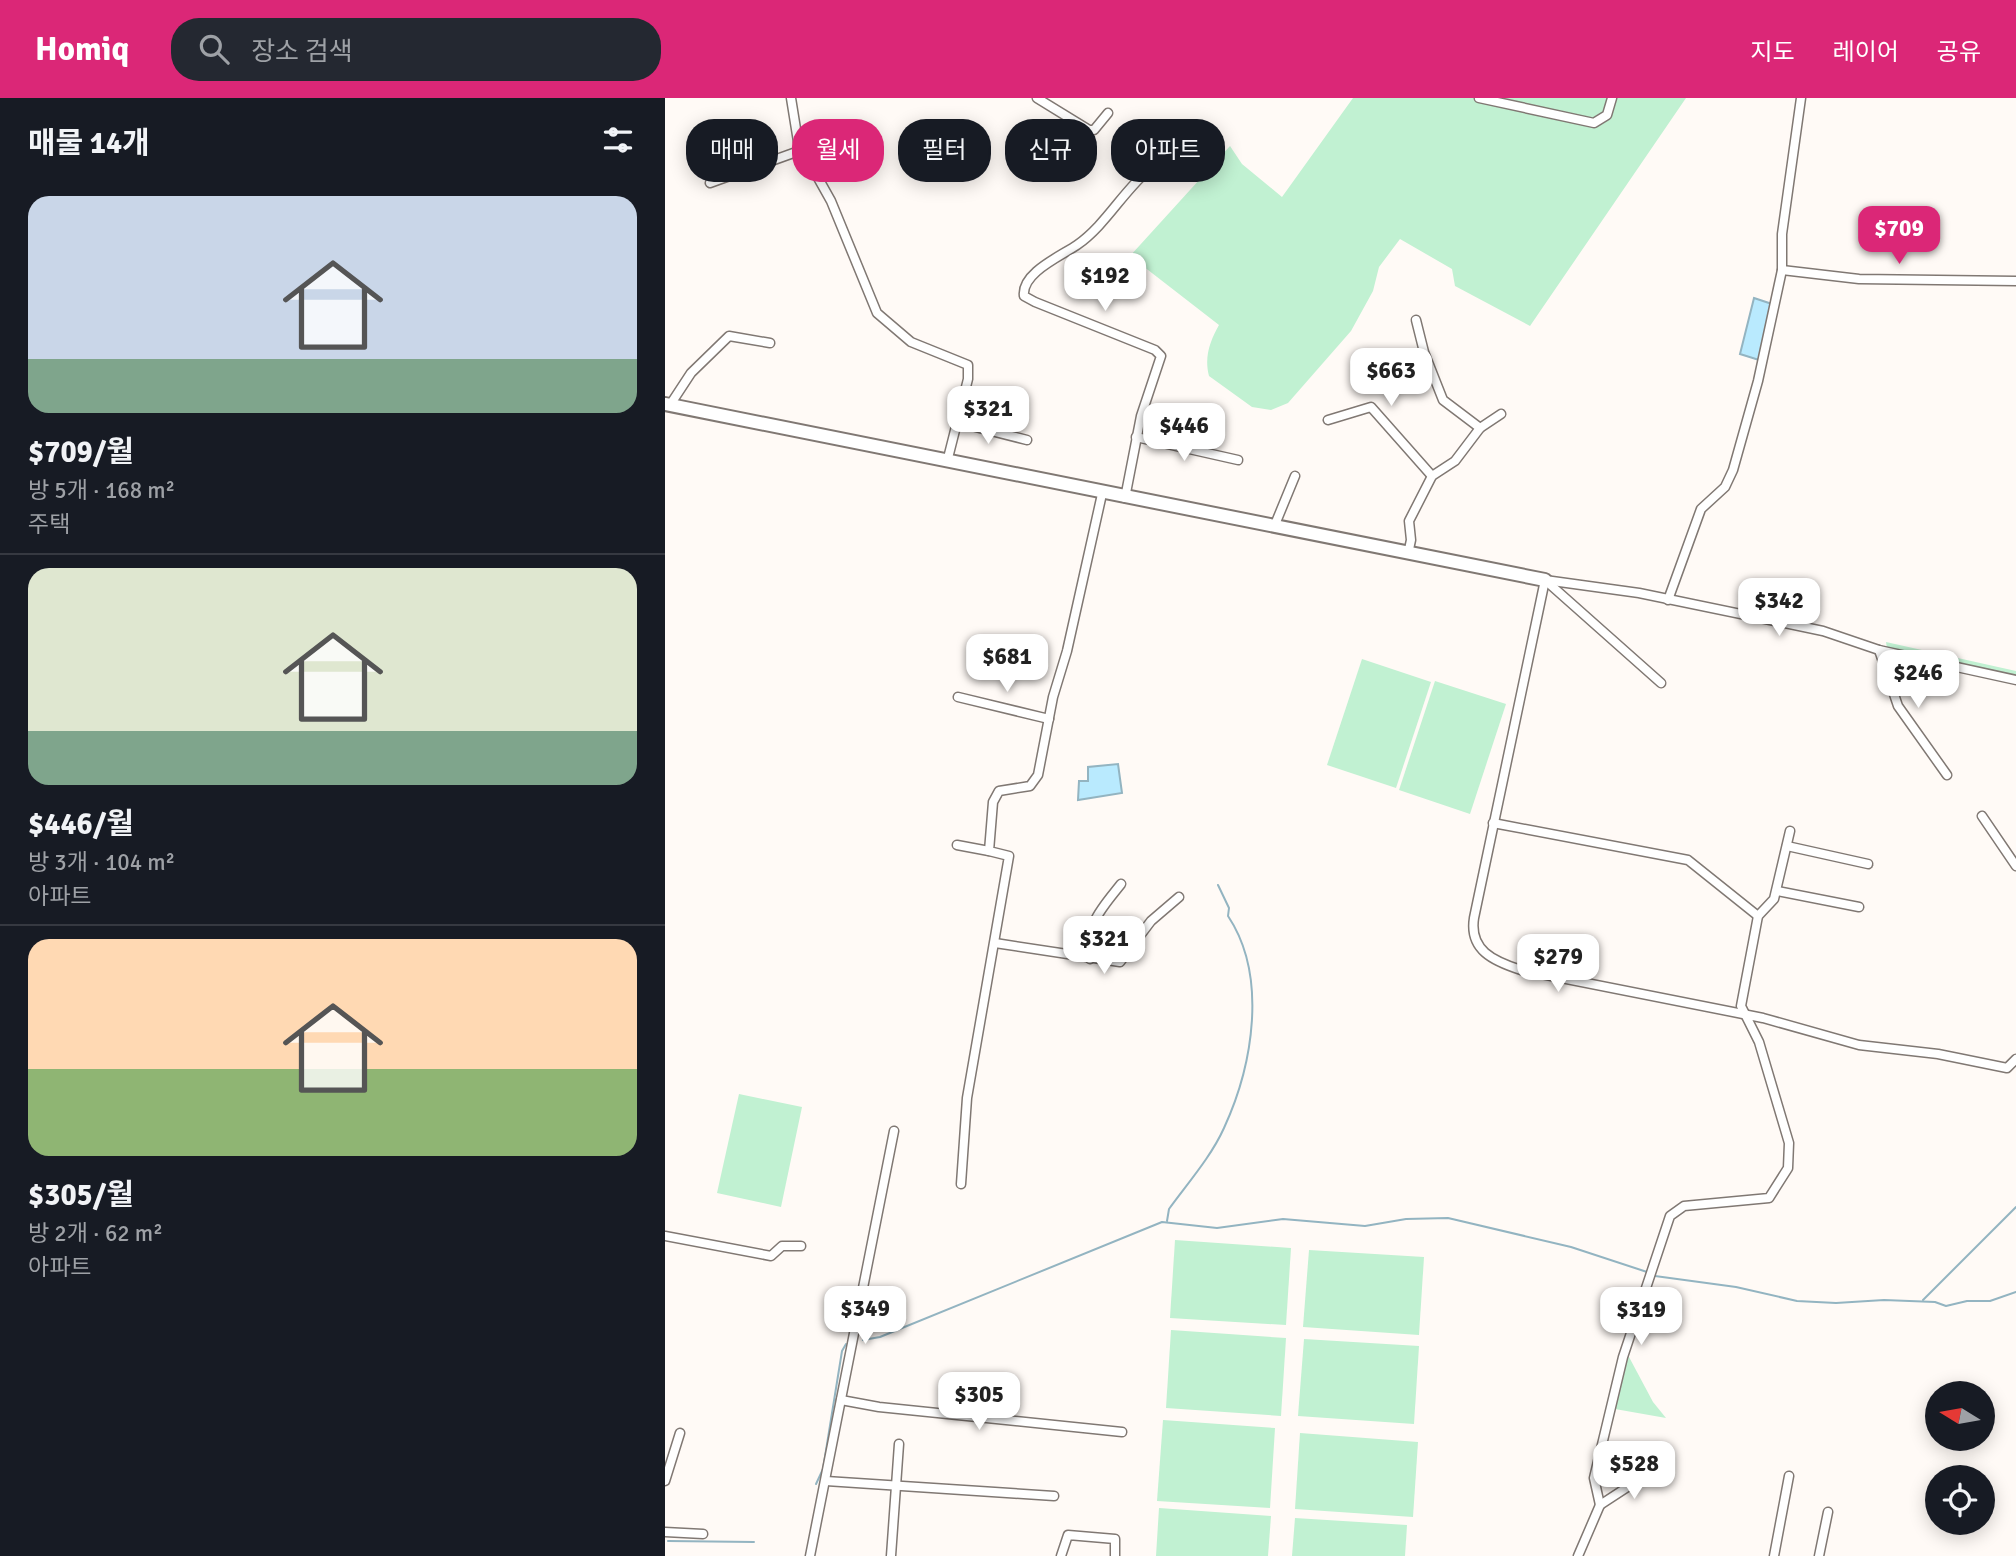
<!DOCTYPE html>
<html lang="ko">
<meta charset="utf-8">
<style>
:root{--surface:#171b24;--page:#242831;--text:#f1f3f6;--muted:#9ea1a6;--line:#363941;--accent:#db2777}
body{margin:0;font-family:Signika,"Noto Sans KR",sans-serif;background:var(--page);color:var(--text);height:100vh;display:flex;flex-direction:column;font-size:26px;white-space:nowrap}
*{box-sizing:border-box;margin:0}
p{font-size:23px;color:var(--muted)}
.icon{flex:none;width:38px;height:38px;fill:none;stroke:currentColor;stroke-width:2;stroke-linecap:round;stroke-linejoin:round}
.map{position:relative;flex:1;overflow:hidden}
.details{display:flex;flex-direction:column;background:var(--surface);width:665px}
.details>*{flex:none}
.top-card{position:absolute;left:21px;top:21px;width:665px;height:63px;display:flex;gap:14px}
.needle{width:46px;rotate:281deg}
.buttons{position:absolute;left:1260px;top:1283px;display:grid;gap:14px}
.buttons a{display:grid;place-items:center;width:70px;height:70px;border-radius:50%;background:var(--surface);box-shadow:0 4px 18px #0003;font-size:35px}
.price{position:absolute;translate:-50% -60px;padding:0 16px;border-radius:14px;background:#fff;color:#222;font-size:23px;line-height:46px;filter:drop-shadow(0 2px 4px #0008)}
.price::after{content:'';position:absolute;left:50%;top:42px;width:21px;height:16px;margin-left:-10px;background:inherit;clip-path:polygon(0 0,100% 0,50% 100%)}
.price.on{background:var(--accent);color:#fff}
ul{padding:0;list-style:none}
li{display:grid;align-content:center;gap:14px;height:371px;padding:0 28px}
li+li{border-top:2px solid var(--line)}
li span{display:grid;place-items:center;height:217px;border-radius:21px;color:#555}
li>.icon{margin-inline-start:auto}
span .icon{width:126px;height:126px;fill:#fffc;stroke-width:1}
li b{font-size:30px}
h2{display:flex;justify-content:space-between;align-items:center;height:84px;padding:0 28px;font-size:30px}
.chip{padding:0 24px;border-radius:28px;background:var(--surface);box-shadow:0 4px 18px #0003;font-size:24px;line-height:63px}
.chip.on{background:var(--accent);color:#fff}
header{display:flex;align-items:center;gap:42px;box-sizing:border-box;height:98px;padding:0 35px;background:var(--accent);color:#fff}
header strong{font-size:33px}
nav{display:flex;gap:38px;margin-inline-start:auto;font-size:24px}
.search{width:490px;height:63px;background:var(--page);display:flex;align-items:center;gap:18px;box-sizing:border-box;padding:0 24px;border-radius:28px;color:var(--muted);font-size:26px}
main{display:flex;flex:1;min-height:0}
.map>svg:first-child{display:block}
</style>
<header>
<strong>Homiq</strong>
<div class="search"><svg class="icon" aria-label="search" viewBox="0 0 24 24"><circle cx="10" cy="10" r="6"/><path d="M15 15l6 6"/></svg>장소 검색</div>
<nav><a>지도</a><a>레이어</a><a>공유</a></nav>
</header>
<main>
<section class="details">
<h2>매물 14개<svg class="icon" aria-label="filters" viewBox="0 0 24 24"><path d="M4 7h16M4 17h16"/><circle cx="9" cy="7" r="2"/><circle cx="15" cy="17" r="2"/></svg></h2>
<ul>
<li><span style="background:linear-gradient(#c9d6e8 75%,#7fa58c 0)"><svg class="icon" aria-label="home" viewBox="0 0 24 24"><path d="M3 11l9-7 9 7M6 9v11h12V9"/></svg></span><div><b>$709/월</b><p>방 5개 · 168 m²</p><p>주택</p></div></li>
<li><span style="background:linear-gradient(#dfe7d0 75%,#7fa58c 0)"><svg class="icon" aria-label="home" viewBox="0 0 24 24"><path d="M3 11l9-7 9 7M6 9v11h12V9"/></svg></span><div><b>$446/월</b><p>방 3개 · 104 m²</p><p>아파트</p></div></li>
<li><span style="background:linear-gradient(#ffd9b3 60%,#8fb573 0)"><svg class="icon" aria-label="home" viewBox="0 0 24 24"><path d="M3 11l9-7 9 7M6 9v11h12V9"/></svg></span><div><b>$305/월</b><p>방 2개 · 62 m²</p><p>아파트</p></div></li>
</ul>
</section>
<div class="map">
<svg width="1351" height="1458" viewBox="0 0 1351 1458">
<rect width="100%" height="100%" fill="#fffaf6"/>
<!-- green -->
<g fill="#c1f1d2">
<path d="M688,0H1021L865,228L790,188L787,171L735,141L714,169L708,193L686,233L623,305L606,312L587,309L544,278C539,259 545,243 554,227L465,158L565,48L577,66L617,99Z"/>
<path d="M1221,544L1351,573V578L1222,550Z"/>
<path d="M697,561L766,584L731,690L662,667Z"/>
<path d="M770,583L841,606L805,716L734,692Z"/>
<path d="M74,996L137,1009L116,1109L52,1095Z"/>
<path d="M510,1142L626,1150L621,1227L505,1220Z"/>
<path d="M644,1152L759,1159L754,1237L638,1229Z"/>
<path d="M506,1232L621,1240L616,1318L501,1310Z"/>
<path d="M639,1241L754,1248L749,1326L633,1318Z"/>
<path d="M961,1258L964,1259L988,1304L1001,1320L950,1311Z"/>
<path d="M498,1322L610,1330L605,1410L492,1403Z"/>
<path d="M635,1335L753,1344L748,1419L630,1411Z"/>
<path d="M494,1410L606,1418L603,1458H491Z"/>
<path d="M630,1420L742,1427L740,1458H627Z"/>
</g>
<!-- water -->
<g fill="#b9eafe" stroke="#93b4c1" stroke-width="2">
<path d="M1089,200L1107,206L1094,262L1075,256Z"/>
<path d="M453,666L457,695L413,702L414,683H423V669Z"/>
</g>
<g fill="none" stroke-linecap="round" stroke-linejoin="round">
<!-- stream -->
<g stroke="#93b4c1" stroke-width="2">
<path d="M502,1123L504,1111C522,1086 546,1059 559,1030C588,967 603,878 563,818L564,810L553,787"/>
<path d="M990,1178L1071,1189L1132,1203L1171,1205L1219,1202L1270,1204L1281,1208L1302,1203H1325L1351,1194"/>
<path d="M1258,1202L1351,1109"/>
<path d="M198,1242L215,1239L497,1124L552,1130L618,1121L700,1128L741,1121L783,1120L906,1149L982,1174"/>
<path d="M151,1386L158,1371L177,1253L181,1246"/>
<path d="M3,1443L89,1444"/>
</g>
<!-- street casing -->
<g stroke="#807873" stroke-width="11">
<g id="street">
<path d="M126,0L136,62L152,78L166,103L212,215L246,244L303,267V281L282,364"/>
<path d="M372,0L424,32H429L443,15"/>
<path d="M814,0L929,25L942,17L947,0"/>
<path d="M45,85L134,53"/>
<path d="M1117,172L1194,181L1351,183"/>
<path d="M751,222L759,254L778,302L815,330"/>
<path d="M5,307L26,275L64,238L105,245"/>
<path d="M663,322L706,309L767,378"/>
<path d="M291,324L362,342"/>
<path d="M471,339L573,362"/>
<path d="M460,400L476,318L496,258L490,252L370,204L359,198C356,175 396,158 412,147C442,126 459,91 488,68"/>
<path d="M609,429L630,378"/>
<path d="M743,456L746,442L744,423L767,378L790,363L815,330L836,316"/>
<path d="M880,482L809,820C804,852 828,863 856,872L1098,920L1194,947L1273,956L1342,970L1351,961"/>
<path d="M880,482L974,495L1158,533L1214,552L1351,582"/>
<path d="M880,482L996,585"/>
<path d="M1003,502L1036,411L1060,389L1068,372L1093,283L1117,172V136L1136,0"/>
<path d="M1214,552L1233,608L1282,677"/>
<path d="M293,599L384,621"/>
<path d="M1317,718L1351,768"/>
<path d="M828,725L1023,762L1093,818"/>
<path d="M292,747L324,753"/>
<path d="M1122,748L1203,766"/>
<path d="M1112,793L1194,809"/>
<path d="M330,845L455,864L486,823L514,799"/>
<path d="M425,861C423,823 433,815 456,786"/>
<path d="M296,1086L302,1000L344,758L324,753L328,704L334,693L365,688L373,677L388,599L402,553L437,396"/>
<path d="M0,1138L106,1158L117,1148H136"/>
<path d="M176,1302L214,1309L457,1334"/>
<path d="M0,1383L15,1335"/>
<path d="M161,1383L389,1398"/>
<path d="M935,1407L987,1373"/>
<path d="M0,1434L38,1436"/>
<path d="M145,1458L229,1033"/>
<path d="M226,1458L234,1346"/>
<path d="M396,1458L403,1437L450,1441V1458"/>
<path d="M913,1458L935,1407L929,1380L958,1259L1005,1118L1019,1108L1104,1100L1123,1070L1124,1045L1094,944L1076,908L1093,818L1109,801L1125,733"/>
<path d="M1109,1458L1124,1378"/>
<path d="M1154,1458L1163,1414"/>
</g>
</g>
<!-- secondary casing -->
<g stroke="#807873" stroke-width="16">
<path id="secondary" d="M0,306L880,482"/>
</g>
<!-- street -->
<use href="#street" stroke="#fff" stroke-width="8"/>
<!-- secondary -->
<use href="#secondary" stroke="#fff" stroke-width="12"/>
</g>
</svg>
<div class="buttons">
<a><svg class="needle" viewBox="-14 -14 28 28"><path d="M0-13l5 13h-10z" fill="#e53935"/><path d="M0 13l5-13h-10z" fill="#9ea1a6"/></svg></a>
<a><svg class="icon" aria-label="locate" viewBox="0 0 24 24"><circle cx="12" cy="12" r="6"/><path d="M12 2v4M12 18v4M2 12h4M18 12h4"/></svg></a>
</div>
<b class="price on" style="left:1234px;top:168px">$709</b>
<b class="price" style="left:440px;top:215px">$192</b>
<b class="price" style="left:726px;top:310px">$663</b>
<b class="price" style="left:323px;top:348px">$321</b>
<b class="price" style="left:519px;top:365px">$446</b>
<b class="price" style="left:1114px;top:540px">$342</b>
<b class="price" style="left:342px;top:596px">$681</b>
<b class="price" style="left:1253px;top:612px">$246</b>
<b class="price" style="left:439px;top:878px">$321</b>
<b class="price" style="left:893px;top:896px">$279</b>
<b class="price" style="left:200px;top:1248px">$349</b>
<b class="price" style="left:976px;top:1249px">$319</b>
<b class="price" style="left:314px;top:1334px">$305</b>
<b class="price" style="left:969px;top:1403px">$528</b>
<div class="top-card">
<a class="chip">매매</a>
<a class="chip on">월세</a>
<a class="chip">필터</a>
<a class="chip">신규</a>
<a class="chip">아파트</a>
</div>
</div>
</main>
